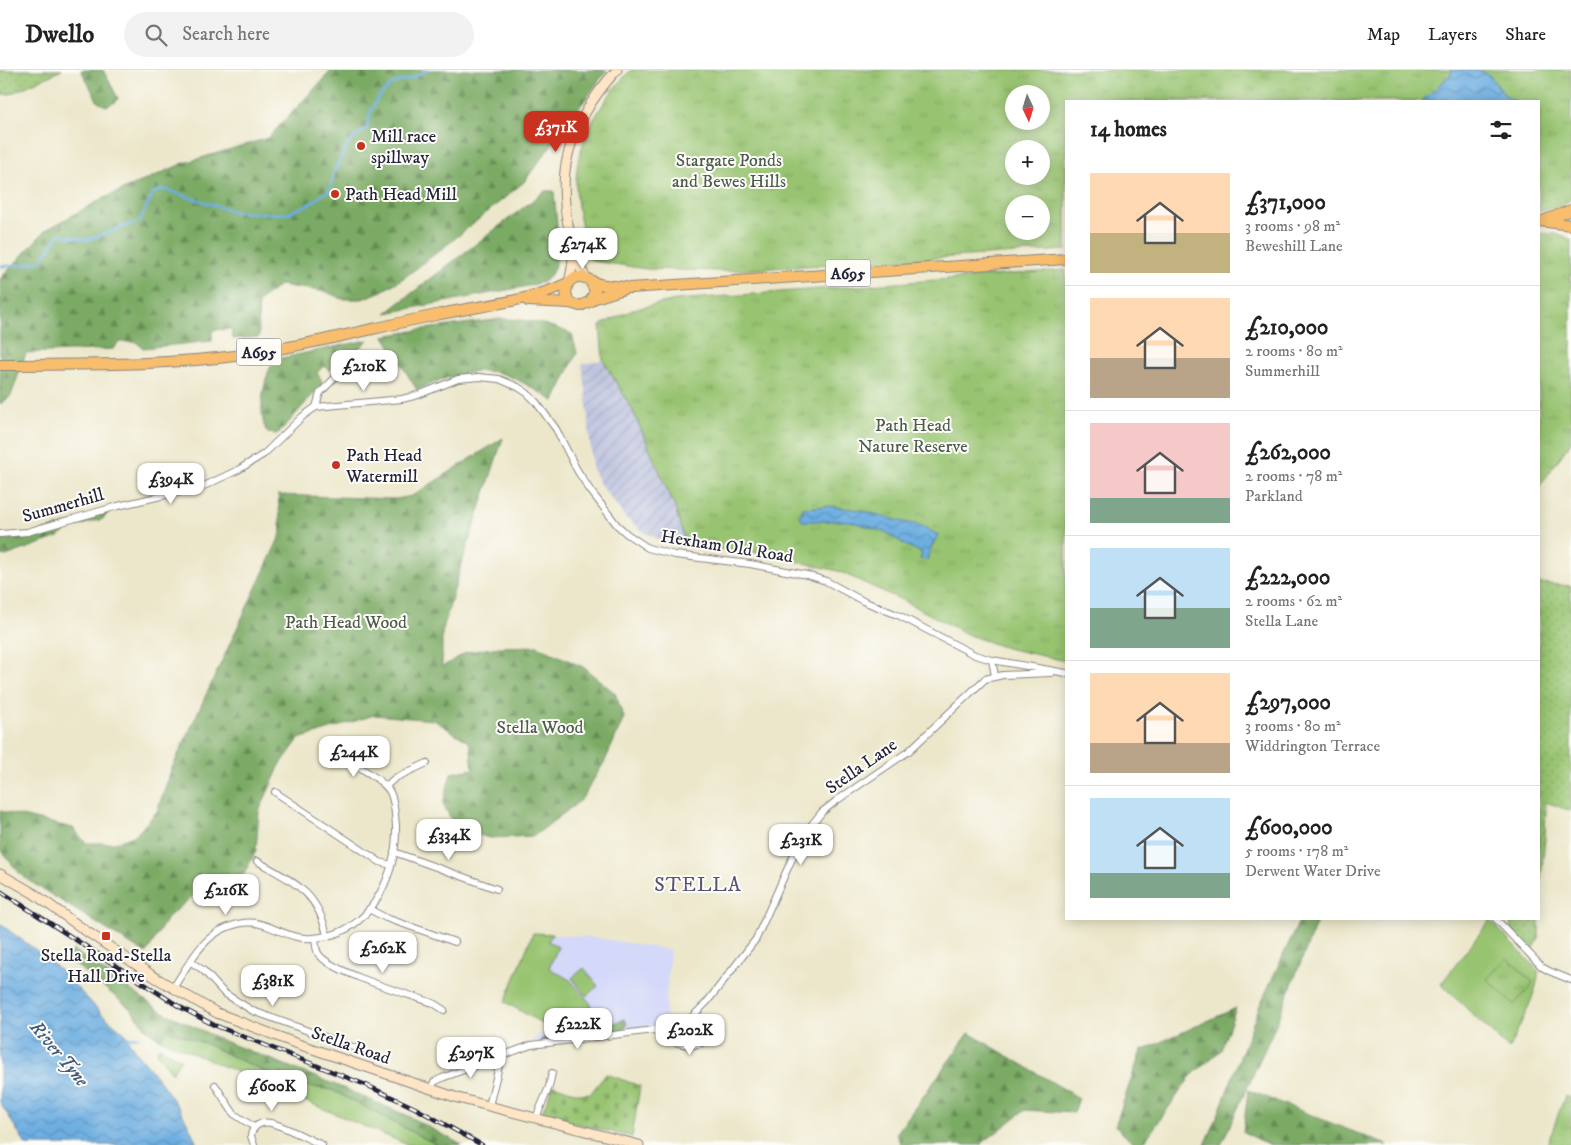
<!DOCTYPE html>
<meta charset="utf-8">
<style>
:root{--surface:#fff;--page:#f2f2f2;--text:#222;--muted:#767676;--line:#e0e0e0;--accent:#c8321e}
body{margin:0;font-family:"IM FELL DW Pica",serif;background:var(--page);color:var(--text);height:100vh;display:flex;flex-direction:column;font-size:19px;white-space:nowrap}
*{box-sizing:border-box;margin:0}
p{font-size:16px;color:var(--muted)}
.icon{flex:none;width:28px;height:28px;fill:none;stroke:currentColor;stroke-width:2;stroke-linecap:round;stroke-linejoin:round}
.map{position:relative;flex:1;overflow:hidden}
.side{position:absolute;left:1065px;top:30px;width:475px;height:820px;display:flex;flex-direction:column;background:var(--surface);border-radius:0px;box-shadow:0 2px 12px #0003}
.side>*{flex:none}
.needle{width:32px;rotate:176deg}
.controls{position:absolute;left:1005px;top:15px;display:grid;gap:10px}
.controls a{display:grid;place-items:center;width:45px;height:45px;border-radius:50%;background:var(--surface);box-shadow:0 2px 12px #0003;font-size:25px}
.price{position:absolute;translate:-50% -42px;padding:0 11px;border-radius:10px;background:#fff;color:#222;font-size:16px;line-height:32px;filter:drop-shadow(0 1px 2px #0008)}
.price::after{content:'';position:absolute;left:50%;top:30px;width:15px;height:11px;margin-left:-8px;background:inherit;clip-path:polygon(0 0,100% 0,50% 100%)}
.price.on{background:var(--accent);color:#fff}
ul{padding:0;list-style:none}
li{display:flex;align-items:center;gap:15px;height:125px;padding:0 25px}
li+li{border-top:1px solid var(--line)}
li span{display:grid;place-items:center;flex:none;width:140px;height:100px;border-radius:0px;color:#555}
li>.icon{margin-inline-start:auto}
span .icon{width:60px;height:60px;fill:#fffc;stroke-width:1}
li b{font-size:21px}
h2{display:flex;justify-content:space-between;align-items:center;height:60px;padding:0 25px;font-size:21px}
header{display:flex;align-items:center;gap:30px;box-sizing:border-box;height:70px;padding:0 25px;background:var(--surface);border-bottom:1px solid var(--line)}
header strong{font-size:24px}
nav{display:flex;gap:28px;margin-inline-start:auto;font-size:18px}
.search{width:350px;height:45px;background:var(--page);display:flex;align-items:center;gap:12px;box-sizing:border-box;padding:0 18px;border-radius:28px;color:var(--muted);font-size:19px}
.map>svg:first-child{display:block}
</style>
<header>
<strong>Dwello</strong>
<div class="search"><svg class="icon" aria-label="search" viewBox="0 0 24 24"><circle cx="10" cy="10" r="6"/><path d="M15 15l6 6"/></svg>Search here</div>
<nav><a>Map</a><a>Layers</a><a>Share</a></nav>
</header>
<div class="map">
<svg width="1571" height="1075" viewBox="0 0 1571 1075">
<defs>
<pattern id="industrial-furrows" width="10" height="10" patternUnits="userSpaceOnUse" patternTransform="scale(1.25)"><rect width="10" height="10" fill="#bdc3de"/><path d="M-1 1l2-2M0 10L10 0M9 11l2-2" fill="none" stroke="#a2a7bf"/></pattern>
<pattern id="forest-firs" width="22" height="20" patternUnits="userSpaceOnUse" patternTransform="scale(1.25)"><rect width="22" height="20" fill="#7aaa63"/><path d="M5 1l3.5 6h-7zM16 11l3.5 6h-7z" fill="#648a53"/></pattern>
<pattern id="cemetery-stones" width="16" height="16" patternUnits="userSpaceOnUse" patternTransform="scale(1.25)"><rect width="16" height="16" fill="#98c471"/><path d="M2 7V4a2 2 0 0 1 4 0v3zM10 15v-3a2 2 0 0 1 4 0v3z" fill="#83a863"/></pattern>
<pattern id="park-tufts" width="24" height="20" patternUnits="userSpaceOnUse" patternTransform="scale(1.25)"><rect width="24" height="20" fill="#98c471"/><path d="M3 7l-1-3M5 7V3M7 7l1-3M15 17l-1-3M17 17v-4M19 17l1-3" fill="none" stroke="#83a863"/></pattern>
<pattern id="garden-dots" width="8" height="8" patternUnits="userSpaceOnUse" patternTransform="scale(1.25)"><rect width="8" height="8" fill="#98c471"/><path d="M2 2h.1M6 6h.1" fill="none" stroke="#83a863" stroke-width="1.8" stroke-linecap="round"/></pattern>
<pattern id="water-waves" width="16" height="10" patternUnits="userSpaceOnUse" patternTransform="scale(1.25)"><rect width="16" height="10" fill="#6daee1"/><path d="M0 5q4-4 8 0t8 0" fill="none" stroke="#598db8"/></pattern>
</defs>
<rect width="100%" height="100%" fill="#fdfcf7"/>
<filter id="ink" filterUnits="userSpaceOnUse"><feTurbulence type="fractalNoise" baseFrequency=".02" numOctaves="2"/><feDisplacementMap in="SourceGraphic" scale="10" xChannelSelector="R" yChannelSelector="G"/><feConvolveMatrix kernelMatrix="1 2 1 2 8 2 1 2 1" color-interpolation-filters="sRGB"/></filter>
<filter id="wash" filterUnits="userSpaceOnUse"><feTurbulence type="fractalNoise" baseFrequency=".0096" numOctaves="4" result="noise"/><feDisplacementMap in="SourceGraphic" scale="20" xChannelSelector="R" yChannelSelector="G"/><feGaussianBlur stdDeviation="1.12" result="paint"/><feColorMatrix in="noise" values="0 0 0 0 0 0 0 0 0 0 0 0 0 0 0 0 0 1.4 0 .05"/><feComposite in="paint" operator="in"/></filter>
<g filter="url(#wash)">
<rect width="100%" height="100%" fill="#ece7cb"/>
<!-- built -->
<path fill="#d4d8f9" d="M533,863L592,867L670,880L665,945L676,951L623,962L530,973L535,968L551,958L505,932Z"/>
<!-- industrial -->
<path fill="url(#industrial-furrows)" d="M603,290L633,341L675,437L686,475L659,469L645,463L625,447L598,411L592,397L586,320L582,294Z"/>
<!-- grass -->
<g fill="#98c471" stroke="#5d7356">
<path d="M1490,850L1538,900C1540,920 1517,959 1509,979L1441,914Z"/>
<path d="M533,863L553,864L548,871L558,877L549,898L570,910L591,934L593,946L610,947C590,958 567,949 545,955L505,932Z"/>
<path d="M584,898L598,916L586,926L572,908Z"/>
<path d="M167,960L204,973L288,1013L332,1020L437,1075H408L160,969Z"/>
<path d="M159,977L181,989L172,1003L157,983Z"/>
</g>
<!-- forest -->
<g fill="url(#forest-firs)" stroke="#4e664f">
<path d="M81,0H103L118,28L116,32L106,36L98,32Z"/>
<path d="M332,0H607L524,112L452,171L405,207L382,221L362,229H342L327,222L280,215L258,232L259,267L233,269L231,259L212,260V271L143,278L136,272H119L113,279L26,283L11,326L0,334V209L46,160L102,129L184,93L268,68Z"/>
<path d="M545,121H554C555,143 565,193 547,209C544,212 537,213 533,215L386,243Z"/>
<path d="M501,249C527,249 549,254 572,264L577,283L554,331C538,322 523,311 506,305C479,294 443,308 417,320L384,266L425,259Z"/>
<path d="M368,270L336,299L329,300L324,296L317,303L321,309L322,314L281,361L276,364L268,363C257,349 263,313 270,298C271,295 275,292 277,289Z"/>
<path d="M503,368L461,496L442,563V597L467,582L499,577L537,576L583,597L615,623L624,648L605,691L581,730L534,766L489,768L456,758L443,734L451,703L473,699L470,673L434,650L374,645L299,669L280,695L259,741L256,781L244,804L222,817L194,825L167,848L146,884L23,807L0,780V741L73,758L86,773H115L136,765L157,741L172,698L281,464L278,425L396,429L412,426Z"/>
<path d="M109,442L103,449L70,458L58,467L6,486L0,485V467L28,465Z"/>
<path d="M1300,849H1318L1275,957L1221,1075H1205L1216,1050L1260,935Z"/>
<path d="M73,880L161,941L224,971L331,1013L408,1046L462,1075H437L332,1020L288,1013L204,973L167,960L160,969L147,960L131,939L66,887Z"/>
<path d="M1236,938L1221,980L1191,1006L1142,1075H1135L1115,1056L1141,981Z"/>
<path d="M625,949L627,955L623,962L539,972L542,969L562,958L599,959Z"/>
<path d="M969,963L1079,1028L1074,1043L1025,1040L980,1075H901L896,1064Z"/>
<path d="M1248,1020L1387,1075H1270L1243,1062Z"/>
</g>
<!-- cemetery -->
<path fill="url(#cemetery-stones)" stroke="#5d7356" d="M606,1004L640,1016L632,1067L541,1045L553,1015L580,1024L591,1023Z"/>
<!-- park -->
<g fill="url(#park-tufts)" stroke="#5d7356" fill-rule="evenodd">
<path d="M631,0H1571V129L1563,135L1539,141V31H1066V180L724,201L647,199L593,191L589,188C583,164 577,140 576,116C575,73 602,29 631,0ZM1014,24H1041V51H1014ZM1014,79H1041V106H1014ZM1014,134H1041V161H1014Z"/>
<path d="M1539,164C1550,163 1561,163 1571,170V372L1539,417Z"/>
<path d="M1066,200V591L1006,578L969,565L904,531L838,501L766,484L686,475L675,437L633,341L603,290L600,255L635,239L676,230Z"/>
<path d="M1507,888L1533,912C1527,924 1521,925 1514,935L1487,909Z"/>
<path d="M1565,1026L1571,1028V1075H1547Z"/>
</g>
<!-- garden -->
<g fill="url(#garden-dots)" stroke="#5d7356">
<path d="M0,0H62L10,24H0Z"/>
<path d="M1539,513L1571,516V741L1546,732L1545,768L1539,828V868L1531,884C1522,874 1510,863 1510,849H1539Z"/>
</g>
<!-- water -->
<g fill="url(#water-waves)" stroke="#48688e">
<path d="M1452,0H1479L1489,5L1505,25L1516,31H1422L1450,5Z"/>
<path d="M827,436L861,440L888,448L922,456L938,465L930,480L927,490L920,489L922,483L907,476L887,463L850,451H802L800,446L803,438Z"/>
<path d="M0,854L44,886L64,904L103,945L127,965L130,974C155,1006 184,1037 197,1075H26L0,1032Z"/>
</g>
<g fill="none" stroke-linecap="round" stroke-linejoin="round">
<!-- stream -->
<g stroke="#6daee1" stroke-width="2.5">
<path d="M0,196H12L40,192L59,164L87,170L140,151L153,123L163,119L236,142L287,144L313,132L330,119L335,100L349,72L367,58L370,42L378,28L392,14L412,8L428,0"/>
<path d="M128,968L139,967"/>
</g>
</g>
</g>
<g filter="url(#ink)">
<g fill="none" stroke-linecap="round" stroke-linejoin="round">
<!-- street casing -->
<g stroke="#878483" stroke-width="8">
<g id="street">
<path d="M316,337L320,323L360,282"/>
<path d="M0,464L27,462L118,436L204,416L238,400L264,384L303,346L316,337L402,329L418,325L458,309L479,307L499,309L518,317L527,323L536,332L556,359L577,400L590,420L617,455L627,464L648,478L675,485L750,494L807,505L826,511L863,531L900,546L975,585L992,590L1066,603"/>
<path d="M992,590L995,606"/>
<path d="M386,716L395,708L427,693"/>
<path d="M275,722L380,792L391,795"/>
<path d="M394,782L497,819"/>
<path d="M257,791C293,812 318,821 327,866"/>
<path d="M369,839L386,848L455,872"/>
<path d="M1496,849L1542,897L1549,901L1571,910"/>
<path d="M315,868C316,874 315,881 320,886C337,904 408,924 433,933L444,940"/>
<path d="M191,892L203,900L224,923L253,941L358,979"/>
<path d="M173,918C188,896 201,867 228,857C259,845 269,860 297,867C306,869 318,868 327,866C375,856 397,800 396,756C395,745 395,732 390,722C381,707 349,692 334,683"/>
<path d="M654,960C670,974 708,987 714,956"/>
<path d="M215,1015L234,1044L254,1057"/>
<path d="M431,1019L434,1012L442,1008L531,975L654,960L682,952L691,948L707,932L756,869L799,773L805,763L822,742L836,731L909,681L985,609L1003,605L1051,603"/>
<path d="M489,1036L499,996L500,987"/>
<path d="M536,1048L549,1017L552,1003"/>
<path d="M254,1075L251,1066C252,1056 261,1051 271,1053C284,1056 308,1069 322,1075"/>
</g>
</g>
<!-- secondary casing -->
<g stroke="#878483" stroke-width="11">
<g id="secondary">
<path d="M573,186L587,209"/>
<path d="M569,212C571,204 573,194 573,185C573,172 568,157 566,144C564,127 563,110 566,94C572,60 593,25 617,0"/>
<path d="M0,804L33,823L86,861L156,908L217,943L295,973L458,1028L639,1075"/>
</g>
</g>
<!-- primary casing -->
<g stroke="#878483" stroke-width="12">
<g id="primary">
<path d="M1545,150L1571,140"/>
<path d="M1539,151L1571,155"/>
<path d="M590,211L595,220L591,231L580,236L570,233C563,223 566,207 580,207C587,207 592,212 599,214C609,216 620,216 630,218L1066,189"/>
<path d="M592,229L624,219"/>
<path d="M528,231L570,233"/>
<path d="M0,295C78,294 157,296 235,286C302,277 369,259 436,245C480,235 526,233 568,213"/>
</g>
</g>
<!-- street -->
<use href="#street" stroke="#fff" stroke-width="6"/>
<!-- secondary -->
<use href="#secondary" stroke="#fde5c5" stroke-width="9"/>
<!-- primary -->
<use href="#primary" stroke="#f9be6d" stroke-width="10"/>
<!-- rail casing -->
<g stroke="#22223b" stroke-width="4.5">
<path id="rail" d="M0,821L180,937L214,955L366,1015L415,1038L482,1075"/>
</g>
<!-- rail -->
<use href="#rail" stroke="#fdfcf7" stroke-width="2.5" stroke-dasharray="8" stroke-linecap="butt"/>
</g>
</g>
<!-- markers -->
<g fill="#c8321e" stroke="#fdfcf7" stroke-width="2">
<circle cx="361" cy="76" r="5"/>
<circle cx="335" cy="124" r="5"/>
<circle cx="336" cy="395" r="5"/>
<rect x="101" y="861" width="10" height="10" rx="2.5"/>
</g>
<g text-anchor="middle" stroke-width="4" stroke-linejoin="round" paint-order="stroke">
<!-- shield labels -->
<g fill="#fdfcf7" stroke="#646373" stroke-width="1">
<rect x="825.5" y="189.5" width="45" height="27" rx="4"/>
<rect x="236.5" y="268.5" width="45" height="27" rx="4"/>
</g>
<g font-size="16" font-weight="bold" fill="#22223b">
<text x="848" y="209">A695</text>
<text x="259" y="288">A695</text>
</g>
<!-- poi labels -->
<g font-size="18" fill="#22223b" stroke="#fdfcf7" text-anchor="start">
<text x="371" y="72">Mill race<tspan x="371" dy="21">spillway</tspan></text>
<text x="345" y="130">Path Head Mill</text>
<text x="346" y="391">Path Head<tspan x="346" dy="21">Watermill</tspan></text>
<text x="106" y="891" text-anchor="middle">Stella Road-Stella<tspan x="106" dy="21">Hall Drive</tspan></text>
</g>
<!-- park labels -->
<g font-size="18" fill="#4b5b4e" stroke="#fdfcf7">
<text x="729" y="96">Stargate Ponds<tspan x="729" dy="21">and Bewes Hills</tspan></text>
<text x="913" y="361">Path Head<tspan x="913" dy="21">Nature Reserve</tspan></text>
<text x="346" y="558">Path Head Wood</text>
<text x="540" y="663">Stella Wood</text>
</g>
<!-- street labels -->
<g font-size="18" fill="#22223b" stroke="#fdfcf7">
<text transform="translate(63 435) rotate(-16)" y="6">Summerhill</text>
<text transform="translate(727 476) rotate(9)" y="6">Hexham Old Road</text>
<text transform="translate(861 696) rotate(-35)" y="6">Stella Lane</text>
<text transform="translate(351 975) rotate(19)" y="6">Stella Road</text>
</g>
<!-- water labels -->
<g font-size="19" font-style="italic" fill="#405a7d" stroke="#fdfcf7">
<text transform="translate(60 983) rotate(50)" y="7">River Tyne</text>
</g>
<!-- quarter labels -->
<g font-size="20" letter-spacing="1" fill="#585278" stroke="#fdfcf7">
<text x="698" y="821">STELLA</text>
</g>
</g>
</svg>
<div class="controls">
<a><svg class="needle" viewBox="-14 -14 28 28"><path d="M0-13l5 13h-10z" fill="#e53935"/><path d="M0 13l5-13h-10z" fill="#767676"/></svg></a>
<a>+</a>
<a>−</a>
</div>
<b class="price on" style="left:556px;top:83px">£371K</b>
<b class="price" style="left:583px;top:200px">£274K</b>
<b class="price" style="left:364px;top:322px">£210K</b>
<b class="price" style="left:171px;top:435px">£394K</b>
<b class="price" style="left:354px;top:708px">£244K</b>
<b class="price" style="left:449px;top:791px">£334K</b>
<b class="price" style="left:801px;top:796px">£231K</b>
<b class="price" style="left:226px;top:846px">£216K</b>
<b class="price" style="left:383px;top:904px">£262K</b>
<b class="price" style="left:273px;top:937px">£381K</b>
<b class="price" style="left:578px;top:980px">£222K</b>
<b class="price" style="left:690px;top:986px">£202K</b>
<b class="price" style="left:471px;top:1009px">£297K</b>
<b class="price" style="left:272px;top:1042px">£600K</b>
<section class="side">
<h2>14 homes<svg class="icon" aria-label="filters" viewBox="0 0 24 24"><path d="M4 7h16M4 17h16"/><circle cx="9" cy="7" r="2"/><circle cx="15" cy="17" r="2"/></svg></h2>
<ul>
<li><span style="background:linear-gradient(#ffd9b3 60%,#c2b280 0)"><svg class="icon" aria-label="home" viewBox="0 0 24 24"><path d="M3 11l9-7 9 7M6 9v11h12V9"/></svg></span><div><b>£371,000</b><p>3 rooms · 98 m²</p><p>Beweshill Lane</p></div></li>
<li><span style="background:linear-gradient(#ffd9b3 60%,#b9a48a 0)"><svg class="icon" aria-label="home" viewBox="0 0 24 24"><path d="M3 11l9-7 9 7M6 9v11h12V9"/></svg></span><div><b>£210,000</b><p>2 rooms · 80 m²</p><p>Summerhill</p></div></li>
<li><span style="background:linear-gradient(#f6c9c9 75%,#7fa58c 0)"><svg class="icon" aria-label="home" viewBox="0 0 24 24"><path d="M3 11l9-7 9 7M6 9v11h12V9"/></svg></span><div><b>£262,000</b><p>2 rooms · 78 m²</p><p>Parkland</p></div></li>
<li><span style="background:linear-gradient(#bfe0f5 60%,#7fa58c 0)"><svg class="icon" aria-label="home" viewBox="0 0 24 24"><path d="M3 11l9-7 9 7M6 9v11h12V9"/></svg></span><div><b>£222,000</b><p>2 rooms · 62 m²</p><p>Stella Lane</p></div></li>
<li><span style="background:linear-gradient(#ffd9b3 70%,#b9a48a 0)"><svg class="icon" aria-label="home" viewBox="0 0 24 24"><path d="M3 11l9-7 9 7M6 9v11h12V9"/></svg></span><div><b>£297,000</b><p>3 rooms · 80 m²</p><p>Widdrington Terrace</p></div></li>
<li><span style="background:linear-gradient(#bfe0f5 75%,#7fa58c 0)"><svg class="icon" aria-label="home" viewBox="0 0 24 24"><path d="M3 11l9-7 9 7M6 9v11h12V9"/></svg></span><div><b>£600,000</b><p>5 rooms · 178 m²</p><p>Derwent Water Drive</p></div></li>
</ul>
</section>
</div>
